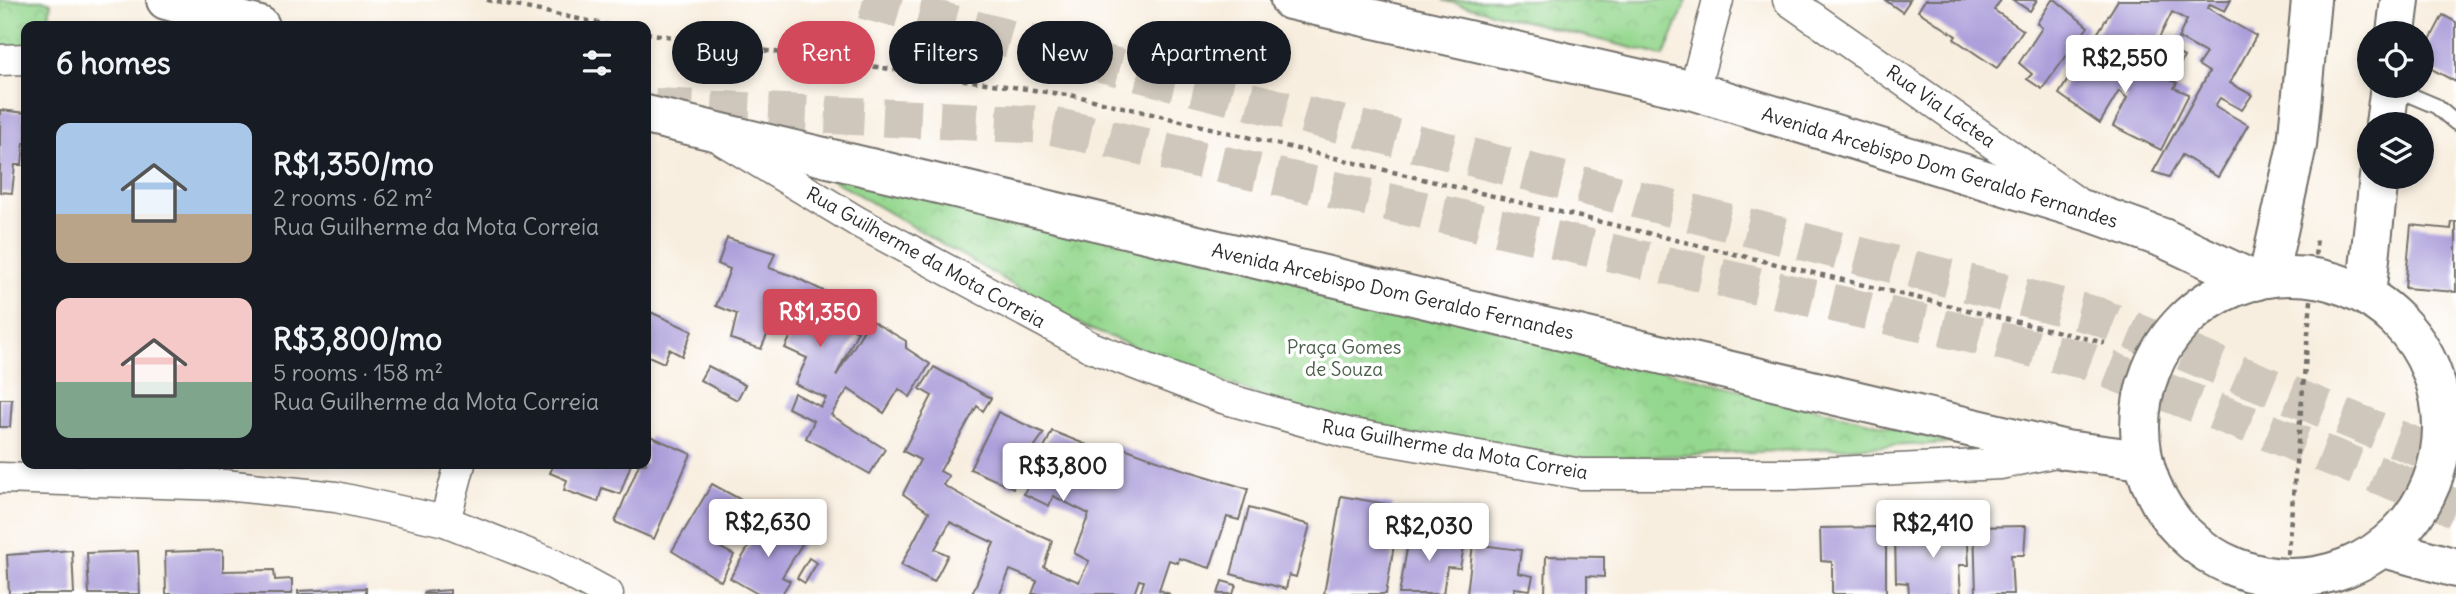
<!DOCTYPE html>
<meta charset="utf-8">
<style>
:root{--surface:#171b24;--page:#242831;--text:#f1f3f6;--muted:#9ea1a6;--accent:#d1495b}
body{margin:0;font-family:Delius,sans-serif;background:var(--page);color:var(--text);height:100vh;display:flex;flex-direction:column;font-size:26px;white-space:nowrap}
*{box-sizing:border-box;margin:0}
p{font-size:23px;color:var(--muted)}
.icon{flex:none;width:38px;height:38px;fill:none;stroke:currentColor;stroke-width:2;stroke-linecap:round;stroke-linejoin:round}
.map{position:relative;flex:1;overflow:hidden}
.drawer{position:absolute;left:21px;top:21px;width:630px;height:448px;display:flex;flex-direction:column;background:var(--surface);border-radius:14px;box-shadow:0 4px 10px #0003}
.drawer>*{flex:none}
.banner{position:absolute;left:672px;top:21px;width:665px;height:63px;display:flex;gap:14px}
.buttons{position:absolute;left:2357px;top:21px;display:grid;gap:14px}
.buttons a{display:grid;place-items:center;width:77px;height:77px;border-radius:50%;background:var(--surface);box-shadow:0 4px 10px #0003;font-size:35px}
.price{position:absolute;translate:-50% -60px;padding:0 16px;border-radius:7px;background:#fff;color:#222;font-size:23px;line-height:46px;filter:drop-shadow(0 2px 4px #0008)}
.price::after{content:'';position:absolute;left:50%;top:42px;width:21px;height:16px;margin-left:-10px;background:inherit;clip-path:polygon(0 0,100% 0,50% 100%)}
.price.current{background:var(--accent);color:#fff}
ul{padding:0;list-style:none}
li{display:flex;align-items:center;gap:21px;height:175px;padding:0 35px}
li span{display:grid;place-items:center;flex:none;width:196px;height:140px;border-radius:14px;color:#555}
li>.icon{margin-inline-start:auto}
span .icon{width:84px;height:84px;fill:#fffc;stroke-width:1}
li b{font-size:30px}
h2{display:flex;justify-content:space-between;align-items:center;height:84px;padding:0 35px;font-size:30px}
.chip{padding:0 24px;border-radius:32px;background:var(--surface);box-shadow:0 4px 10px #0003;font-size:24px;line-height:63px}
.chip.current{background:var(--accent);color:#fff}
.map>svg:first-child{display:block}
</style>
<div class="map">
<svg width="2456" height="594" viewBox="0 0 2456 594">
<defs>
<pattern id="park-crowns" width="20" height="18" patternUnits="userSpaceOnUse" patternTransform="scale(1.75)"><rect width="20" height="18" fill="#94d78e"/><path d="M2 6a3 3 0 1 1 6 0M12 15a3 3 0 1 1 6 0" fill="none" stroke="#80b97b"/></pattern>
</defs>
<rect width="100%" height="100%" fill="#fff"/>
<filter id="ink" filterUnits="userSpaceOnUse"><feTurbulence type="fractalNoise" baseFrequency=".0143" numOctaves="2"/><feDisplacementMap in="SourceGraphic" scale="14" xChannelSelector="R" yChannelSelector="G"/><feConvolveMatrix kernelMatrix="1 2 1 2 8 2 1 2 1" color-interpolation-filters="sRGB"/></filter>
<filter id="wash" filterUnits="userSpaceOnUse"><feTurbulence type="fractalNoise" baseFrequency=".00686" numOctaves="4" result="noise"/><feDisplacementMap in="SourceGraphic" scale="28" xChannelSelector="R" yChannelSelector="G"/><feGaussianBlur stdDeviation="1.57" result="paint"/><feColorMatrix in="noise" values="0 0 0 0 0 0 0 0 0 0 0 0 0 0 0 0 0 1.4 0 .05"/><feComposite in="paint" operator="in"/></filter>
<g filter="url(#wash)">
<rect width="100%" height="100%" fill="#f8eedf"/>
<!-- park -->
<g fill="url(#park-crowns)" stroke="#60815c" stroke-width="2">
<path d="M0,0H42L51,3L48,26H26V46L0,47Z"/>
<path d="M1442,0H1687L1664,56Z"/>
<path d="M778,148L1953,443L1575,460L1326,422L1087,328Z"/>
</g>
<g id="blocks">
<!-- building -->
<g fill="#ac9fda">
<path d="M1885,0H1910L1902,12Z"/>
<path d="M1925,0H2001L1994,10L2023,30L1997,68L1954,39L1956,36L1918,11Z"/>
<path d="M2013,0H2037L2030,11Z"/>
<path d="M2052,0H2056L2088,27L2042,89L2027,79L2032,74L2019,63L2042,28L2037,23Z"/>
<path d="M2118,0H2231L2225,11L2210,4L2208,8L2256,36L2230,83L2252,95L2242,110L2220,98L2215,106L2248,125L2218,177L2182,155L2169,177L2153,172L2209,72L2198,65L2206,53L2178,38L2187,20L2172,12L2157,42L2184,57L2173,77L2146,62L2155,45L2135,35L2127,49L2097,34Z"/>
<path d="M2443,15L2456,22V82L2422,64V55Z"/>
<path d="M2093,39L2141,72L2143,67L2177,83L2174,88L2189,94L2161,150L2113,126L2127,98L2119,91L2100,123L2059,94Z"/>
<path d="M0,110L26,113V143H24L22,165H15L12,193L0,192Z"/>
<path d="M2452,222H2456V292L2405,288L2411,225L2451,229Z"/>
<path d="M727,238L775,253L769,268L793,276L846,302L837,321L858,331L836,376L870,320L906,341V348L930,364L910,397L899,389L884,413L848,389L831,415L885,449L870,474L806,438L814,421L788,408L794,393L821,407L826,398L795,384L807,358L785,348L806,305L784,296L761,349L731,339L737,314L716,306L730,269L718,264Z"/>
<path d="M646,310L692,331L682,356L669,349L664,363L646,355Z"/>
<path d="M708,366L745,385L737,400L700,380Z"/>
<path d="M934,367L991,398L983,411L977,406L940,471L949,476L943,485L1008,521L1052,541L1044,567L1079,582L1089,561L1074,553L1089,514L1053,496L1049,506L1024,494L1035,468L1023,464L1013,488L970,469L998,412L1044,433L1032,450L1041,455L1052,431L1112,455L1116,445L1179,468L1248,489L1239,520L1227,517L1210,568L1179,558L1178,563L1169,560L1159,590L1170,594H1140L1144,581L1139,580L1134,594H1032L1037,581L1010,570L1000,594H972L994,543L950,522L935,549L948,555L934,582L901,565L929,512L903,494L920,460L903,451L932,396L920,389Z"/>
<path d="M0,399H12L10,427H0Z"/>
<path d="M650,436L691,454L654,539L615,522L639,464H646V447Z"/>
<path d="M554,464H631L620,494L602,488L598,502L564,490L567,480L550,473Z"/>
<path d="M712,484L745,502L721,548L734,555L721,581L672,551Z"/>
<path d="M1341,496L1392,505L1387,525L1397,526L1386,594H1324Z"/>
<path d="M1249,508L1310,525L1296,577L1289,575L1286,589L1231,574Z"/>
<path d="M767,516L805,539L782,577L790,581L782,594H758L730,578Z"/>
<path d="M1967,524L1969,565H1959L1961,594H1909L1908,583L1896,582L1895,535L1934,533L1933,526Z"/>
<path d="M2026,526L2024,555H2011L2013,594H1976L1974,527Z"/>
<path d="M1886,527V594H1832V562L1821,561L1820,528Z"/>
<path d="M1410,532L1465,541L1460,568L1447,567L1443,594H1399Z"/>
<path d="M1473,544L1521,550L1518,573L1533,576L1530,590L1514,588V594H1467Z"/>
<path d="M72,550L74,594H9L7,555Z"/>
<path d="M223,550V571L274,570L275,580L292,579V594H166L165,552Z"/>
<path d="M138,551L140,594H89L87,553Z"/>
<path d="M1546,556L1604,557V577L1587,576V594H1545Z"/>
<path d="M809,558L817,563L805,583L797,578Z"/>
<path d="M1222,581L1236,585L1233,594H1218Z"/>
<path d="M366,588V594H298V591Z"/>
<path d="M450,590V594H424V592Z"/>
</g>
</g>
</g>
<g filter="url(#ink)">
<use href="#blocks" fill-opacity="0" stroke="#736f6a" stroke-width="2"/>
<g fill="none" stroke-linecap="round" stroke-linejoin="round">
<!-- primary-tunnel -->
<g stroke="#cfc7bb" stroke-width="38" stroke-dasharray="38 19" stroke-linecap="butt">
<path d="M863,0L1143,74L2097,316L2456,463"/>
<path d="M655,107L1048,125L2084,360L2419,491L2456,509"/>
</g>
<!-- service casing -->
<g stroke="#736f6a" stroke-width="18">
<path id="service" d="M2391,87L2436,106L2456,123"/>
</g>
<!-- minor casing -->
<g stroke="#736f6a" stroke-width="33">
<g id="minor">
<path d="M1788,0L2075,201"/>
<path d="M0,60L26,59"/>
<path d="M1694,91L1718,0"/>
<path d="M724,141L858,222L1091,347L1223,398L1347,433L1581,474H1795L2000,464L2060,451"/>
<path d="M0,478L225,485L336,497L445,521L553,564L608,594"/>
<path d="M445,521L460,464"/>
</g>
</g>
<!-- primary casing -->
<g stroke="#736f6a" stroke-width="42">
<g id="primary">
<path d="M166,0L260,26"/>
<path d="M1290,0L1694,91L2093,213L2163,238L2255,281"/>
<path d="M2396,33L2400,0"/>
<path d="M646,115L2066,450L2142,460"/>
<path d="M2385,124L2390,86"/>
<circle cx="2291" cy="427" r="151"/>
<path d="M2268,277L2297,145L2311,0"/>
<path d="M2366,295L2379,177"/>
<path d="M2384,548L2456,568"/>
</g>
</g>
<!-- path -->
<g stroke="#736f6a" stroke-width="4.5" stroke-dasharray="5 5" stroke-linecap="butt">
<path d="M487,0L613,26"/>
<path d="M646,33L1081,97L2105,343"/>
<path d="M2284,594L2317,236"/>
</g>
<!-- service -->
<use href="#service" stroke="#fff" stroke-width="14"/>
<!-- minor -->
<use href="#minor" stroke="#fff" stroke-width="30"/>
<!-- primary -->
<use href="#primary" stroke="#fff" stroke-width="38"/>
</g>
</g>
<g text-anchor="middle" stroke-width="7" stroke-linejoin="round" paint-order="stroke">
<!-- street labels -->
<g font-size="19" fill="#2b2b2b" stroke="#fff">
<text transform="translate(1941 106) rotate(35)" y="7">Rua Via Láctea</text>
<text transform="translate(1940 167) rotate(17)" y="7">Avenida Arcebispo Dom Geraldo Fernandes</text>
<text transform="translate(926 257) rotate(29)" y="7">Rua Guilherme da Mota Correia</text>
<text transform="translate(1393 291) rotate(13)" y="7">Avenida Arcebispo Dom Geraldo Fernandes</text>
<text transform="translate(1455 449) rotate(10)" y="7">Rua Guilherme da Mota Correia</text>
</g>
<!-- park labels -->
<g font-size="19" fill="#4a5f49" stroke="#fff">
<text x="1344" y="354">Praça Gomes<tspan x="1344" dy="22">de Souza</tspan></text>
</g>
</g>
</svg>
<div class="buttons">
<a><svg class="icon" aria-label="locate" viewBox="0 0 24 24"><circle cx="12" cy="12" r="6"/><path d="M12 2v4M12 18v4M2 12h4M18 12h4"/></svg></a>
<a><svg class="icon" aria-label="layers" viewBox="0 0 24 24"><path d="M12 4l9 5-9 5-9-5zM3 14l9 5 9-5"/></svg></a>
</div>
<b class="price" style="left:2125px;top:95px">R$2,550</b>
<b class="price current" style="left:820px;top:349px">R$1,350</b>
<b class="price" style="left:1063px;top:503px">R$3,800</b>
<b class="price" style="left:768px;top:559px">R$2,630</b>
<b class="price" style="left:1933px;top:560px">R$2,410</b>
<b class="price" style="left:1429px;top:563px">R$2,030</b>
<div class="banner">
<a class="chip">Buy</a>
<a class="chip current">Rent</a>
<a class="chip">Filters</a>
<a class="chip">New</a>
<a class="chip">Apartment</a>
</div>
<section class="drawer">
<h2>6 homes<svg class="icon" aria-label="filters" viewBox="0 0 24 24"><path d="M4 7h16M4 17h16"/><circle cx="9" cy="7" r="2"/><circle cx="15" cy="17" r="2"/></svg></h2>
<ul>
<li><span style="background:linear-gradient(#a9c7e8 65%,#b9a48a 0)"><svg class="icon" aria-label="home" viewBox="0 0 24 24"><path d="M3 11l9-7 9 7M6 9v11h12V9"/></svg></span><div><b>R$1,350/mo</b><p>2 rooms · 62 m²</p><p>Rua Guilherme da Mota Correia</p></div></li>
<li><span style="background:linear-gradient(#f6c9c9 60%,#7fa58c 0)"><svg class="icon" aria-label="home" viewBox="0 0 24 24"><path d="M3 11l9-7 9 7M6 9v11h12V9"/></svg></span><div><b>R$3,800/mo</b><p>5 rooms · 158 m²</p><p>Rua Guilherme da Mota Correia</p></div></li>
</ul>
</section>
</div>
